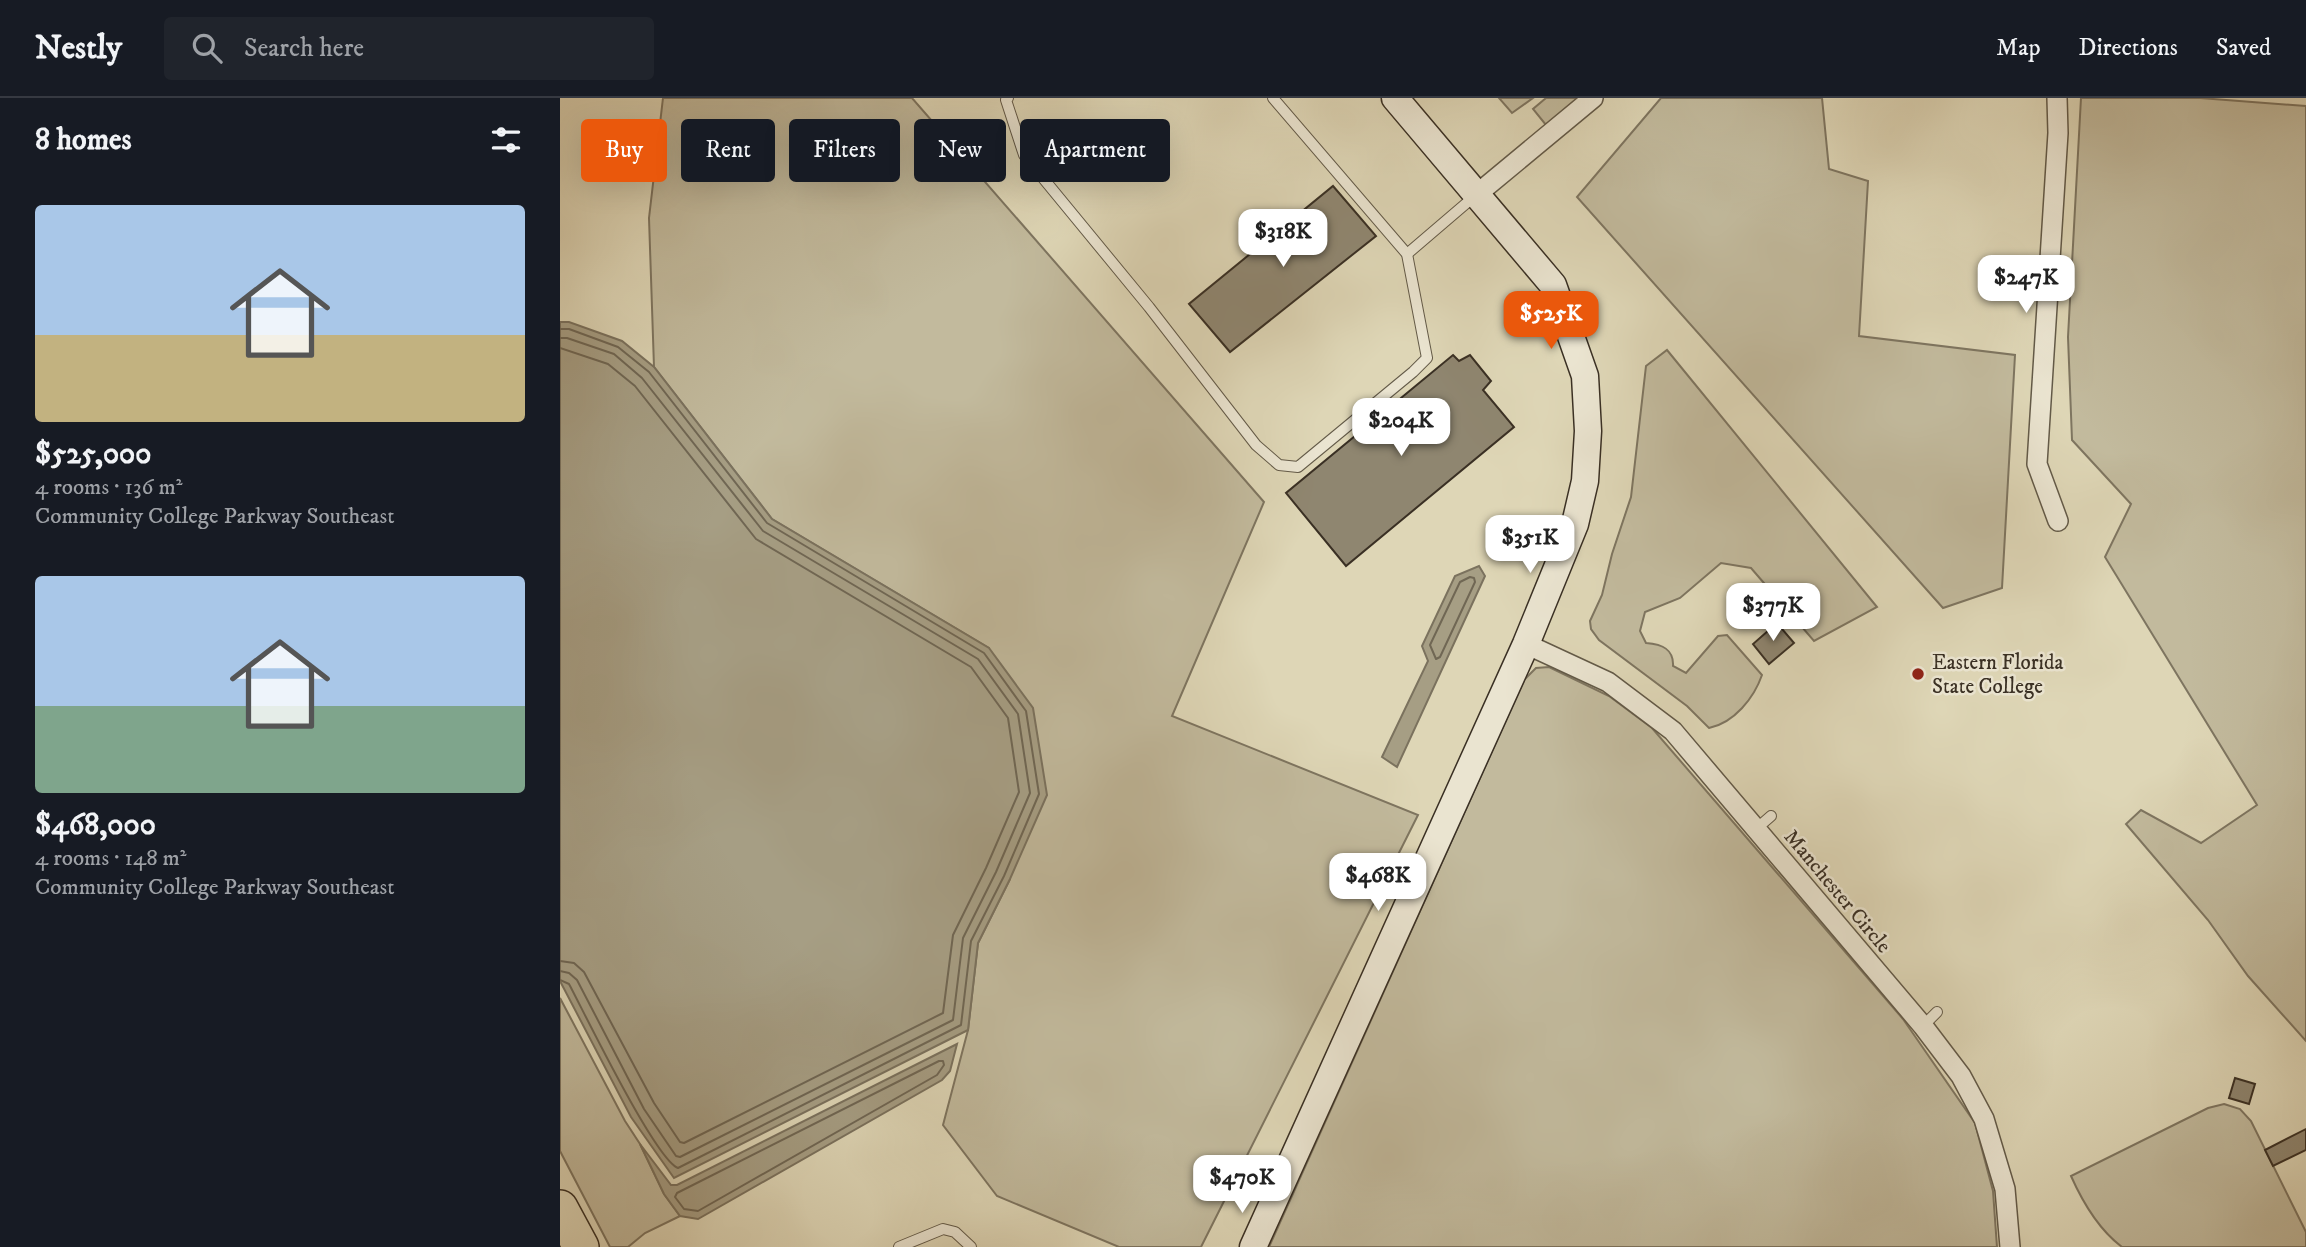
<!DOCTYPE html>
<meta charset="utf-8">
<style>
:root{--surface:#171b24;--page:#20242c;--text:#f1f3f6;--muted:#9ea1a6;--line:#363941;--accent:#ea580c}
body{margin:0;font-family:"IM FELL DW Pica",serif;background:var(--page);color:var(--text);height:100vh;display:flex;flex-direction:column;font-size:26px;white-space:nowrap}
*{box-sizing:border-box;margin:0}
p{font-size:23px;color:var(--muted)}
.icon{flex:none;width:38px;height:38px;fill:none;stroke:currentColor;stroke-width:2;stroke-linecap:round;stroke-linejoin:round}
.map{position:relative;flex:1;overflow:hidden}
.side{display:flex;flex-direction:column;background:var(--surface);width:560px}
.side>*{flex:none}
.top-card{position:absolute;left:21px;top:21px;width:665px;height:63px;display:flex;gap:14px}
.price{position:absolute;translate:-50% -60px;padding:0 16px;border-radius:14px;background:#fff;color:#222;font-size:23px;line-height:46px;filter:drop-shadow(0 2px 4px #0008)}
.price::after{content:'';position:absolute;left:50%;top:42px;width:21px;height:16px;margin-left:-10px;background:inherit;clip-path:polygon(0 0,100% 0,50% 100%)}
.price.on{background:var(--accent);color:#fff}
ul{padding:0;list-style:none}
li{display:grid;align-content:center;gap:14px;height:371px;padding:0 35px}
li span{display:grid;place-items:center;height:217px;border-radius:7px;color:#555}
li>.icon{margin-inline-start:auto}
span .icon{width:126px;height:126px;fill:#fffc;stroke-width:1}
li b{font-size:30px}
h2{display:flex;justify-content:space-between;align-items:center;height:84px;padding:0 35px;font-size:30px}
.tag{padding:0 24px;border-radius:7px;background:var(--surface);box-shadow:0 7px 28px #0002;font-size:24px;line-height:63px}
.tag.on{background:var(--accent);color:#fff}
header{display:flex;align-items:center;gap:42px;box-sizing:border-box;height:98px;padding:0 35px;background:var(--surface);border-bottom:2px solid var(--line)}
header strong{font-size:33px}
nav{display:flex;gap:38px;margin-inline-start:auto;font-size:24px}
.search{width:490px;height:63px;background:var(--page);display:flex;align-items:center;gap:18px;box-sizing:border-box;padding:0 24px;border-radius:7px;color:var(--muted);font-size:26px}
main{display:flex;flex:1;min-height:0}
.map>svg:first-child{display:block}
</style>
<header>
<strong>Nestly</strong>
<div class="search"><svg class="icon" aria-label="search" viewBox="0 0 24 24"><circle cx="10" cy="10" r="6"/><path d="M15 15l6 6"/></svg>Search here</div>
<nav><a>Map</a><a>Directions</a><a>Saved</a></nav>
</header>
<main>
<section class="side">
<h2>8 homes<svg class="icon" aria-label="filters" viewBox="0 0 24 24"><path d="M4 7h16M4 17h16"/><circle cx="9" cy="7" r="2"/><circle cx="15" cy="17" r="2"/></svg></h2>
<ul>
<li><span style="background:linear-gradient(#a9c7e8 60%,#c2b280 0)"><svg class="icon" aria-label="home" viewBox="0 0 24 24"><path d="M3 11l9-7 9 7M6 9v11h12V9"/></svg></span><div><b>$525,000</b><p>4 rooms · 136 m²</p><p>Community College Parkway Southeast</p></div></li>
<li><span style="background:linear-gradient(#a9c7e8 60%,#7fa58c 0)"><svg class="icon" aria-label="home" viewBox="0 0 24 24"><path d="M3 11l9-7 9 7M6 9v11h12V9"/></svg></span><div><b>$468,000</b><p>4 rooms · 148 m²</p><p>Community College Parkway Southeast</p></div></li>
</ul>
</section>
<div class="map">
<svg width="1746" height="1149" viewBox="0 0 1746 1149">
<rect width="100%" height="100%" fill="#ded6b6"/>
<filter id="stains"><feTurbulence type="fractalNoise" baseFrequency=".00286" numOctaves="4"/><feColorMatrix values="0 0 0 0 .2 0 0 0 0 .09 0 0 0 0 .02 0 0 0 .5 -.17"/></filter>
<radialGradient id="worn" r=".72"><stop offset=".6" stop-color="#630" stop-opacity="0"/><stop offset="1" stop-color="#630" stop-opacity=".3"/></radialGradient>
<!-- green -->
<g fill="#c2ba9d" stroke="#7e7560" stroke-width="2">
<path d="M103,0H352L704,404L612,618L858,717L641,1149H559L437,1098L383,1027L408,932L418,845L450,781L429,550L212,421L94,269L89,120Z"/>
<path d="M939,0H973L952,15Z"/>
<path d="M986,0H1019L986,27L973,11Z"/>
<path d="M1101,0H1262L1269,71L1308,83L1299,238L1455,257L1442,490L1383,510L1017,99Z"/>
<path d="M1521,0H1640L1746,8V943L1688,878L1648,822L1566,726L1581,712L1641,745L1697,707L1545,459L1571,406L1512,342L1508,239Z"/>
<path d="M1107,252L1317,509L1254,543L1191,470L1161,465L1120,500L1085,514L1080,533L1086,545C1102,546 1114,551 1113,568L1126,575L1158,538L1167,537L1202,577C1194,600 1174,625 1149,630L1127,608L1039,542L1031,531L1030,523L1042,497L1052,456L1071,399L1086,268Z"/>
<path d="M989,569L1049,598L1092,630L1343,921L1415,1025L1433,1093L1437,1149H709L964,582L976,570Z"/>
<path d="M0,900L65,1023L80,1046L104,1096L120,1118L85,1135L68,1149H50L0,1053Z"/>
<path d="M1664,1006L1680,1011L1691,1023L1746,1134V1149H1562C1538,1131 1523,1105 1511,1078L1648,1010Z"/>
</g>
<!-- water -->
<g fill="#a69e84" stroke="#7b725e" stroke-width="2">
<path d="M0,224H9L62,243L94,269L212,421L429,550L473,610L487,697L450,781L418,845L408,932L114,1080L71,1019L0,883Z"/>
<path d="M919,468L925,478L837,669L822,659L868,563L862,548L895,478Z"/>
<path d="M397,946L390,973L382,982L138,1121L120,1118L104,1096L80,1046L111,1087H117Z"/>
</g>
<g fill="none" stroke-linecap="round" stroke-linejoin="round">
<!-- shore -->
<g stroke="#706754" stroke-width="2">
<path d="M0,231H9L58,249L89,274L207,425L424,555L466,613L479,696L444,778L411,843L401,927L118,1070C95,1061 25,916 9,886L0,882"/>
<path d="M0,240H7L54,256L82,280L203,433L418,561L458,616L470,695L436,774L403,840L393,922L120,1059L116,1058L84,1011L17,882L9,875L0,873"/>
<path d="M0,250L48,266L75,288L196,441L411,569L448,620L459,694L426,770L393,837L383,915L124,1045L120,1044L94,1005L24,874L14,865L0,863"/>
<path d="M910,479L914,480L915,484L880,559L876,561L870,547L900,484Z"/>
<path d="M379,963H383L384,967L377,977L138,1113L124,1111L115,1099L117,1095Z"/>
</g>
</g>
<!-- building -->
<g fill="#8f8670" stroke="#3a3024" stroke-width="2">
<path d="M773,88L816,138L670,254L629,206Z"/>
<path d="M893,257L899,263L910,257L931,283L923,292L954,329L786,468L726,395Z"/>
<path d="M1217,525L1234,545L1209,566L1193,546Z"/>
<path d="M1675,980L1695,986L1689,1006L1669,1000Z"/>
<path d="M1746,1031V1052L1713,1068L1705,1052Z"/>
</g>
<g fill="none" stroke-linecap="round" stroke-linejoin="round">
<!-- lane casing -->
<g stroke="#635a48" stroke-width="12">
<g id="lane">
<path d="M448,0L446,2L464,57L589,209L696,347L719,367L738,369L853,274L867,260L847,156L713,0"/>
<path d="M847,156L916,97"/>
<path d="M1196,731L1211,718"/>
<path d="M1363,928L1377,914"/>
<path d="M339,1149L383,1131L395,1134L411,1149"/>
</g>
</g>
<!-- street casing -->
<g stroke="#635a48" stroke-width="22">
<g id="street">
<path d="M1497,0L1498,35L1477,366L1498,423"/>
<path d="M916,97L1033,0"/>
<path d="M966,546L1048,584L1113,633L1363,928L1401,978L1424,1021L1445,1091L1450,1149"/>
</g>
</g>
<!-- secondary casing -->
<g stroke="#3a3024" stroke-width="29">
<path id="secondary" d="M693,1149L966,546L1015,426L1025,383L1028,333L1025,278L993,187L835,0"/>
</g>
<!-- highway casing -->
<g stroke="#3a3024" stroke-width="38">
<path id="highway" d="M0,1110L21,1149"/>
</g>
<!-- lane -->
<use href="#lane" stroke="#eae4d0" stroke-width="10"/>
<!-- street -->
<use href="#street" stroke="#eae4d0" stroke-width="19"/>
<!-- secondary -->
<use href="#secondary" stroke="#eae4d0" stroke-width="26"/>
<!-- highway -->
<use href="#highway" stroke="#ded6b6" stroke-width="35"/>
</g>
<!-- markers -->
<circle fill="#8f2418" stroke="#eae4d0" stroke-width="2.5" cx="1358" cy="576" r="7"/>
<g text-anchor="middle" stroke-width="5" stroke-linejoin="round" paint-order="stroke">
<!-- poi labels -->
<g font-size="21" fill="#3a3024" stroke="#eae4d0" text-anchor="start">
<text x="1372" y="571">Eastern Florida<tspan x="1372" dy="24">State College</tspan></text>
</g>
<!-- street labels -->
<g font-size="21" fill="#3a3024" stroke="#eae4d0">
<text transform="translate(1278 793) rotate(50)" y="7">Manchester Circle</text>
</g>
</g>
<rect width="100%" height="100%" filter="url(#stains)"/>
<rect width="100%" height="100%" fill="url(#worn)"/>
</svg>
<b class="price" style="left:723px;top:171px">$318K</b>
<b class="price" style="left:1466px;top:217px">$247K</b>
<b class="price on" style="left:991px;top:253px">$525K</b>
<b class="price" style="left:841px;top:360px">$204K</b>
<b class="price" style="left:970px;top:477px">$351K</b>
<b class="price" style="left:1213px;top:545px">$377K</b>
<b class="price" style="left:818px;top:815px">$468K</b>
<b class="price" style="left:682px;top:1117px">$470K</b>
<div class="top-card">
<a class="tag on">Buy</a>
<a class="tag">Rent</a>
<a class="tag">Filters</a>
<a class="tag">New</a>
<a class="tag">Apartment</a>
</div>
</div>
</main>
